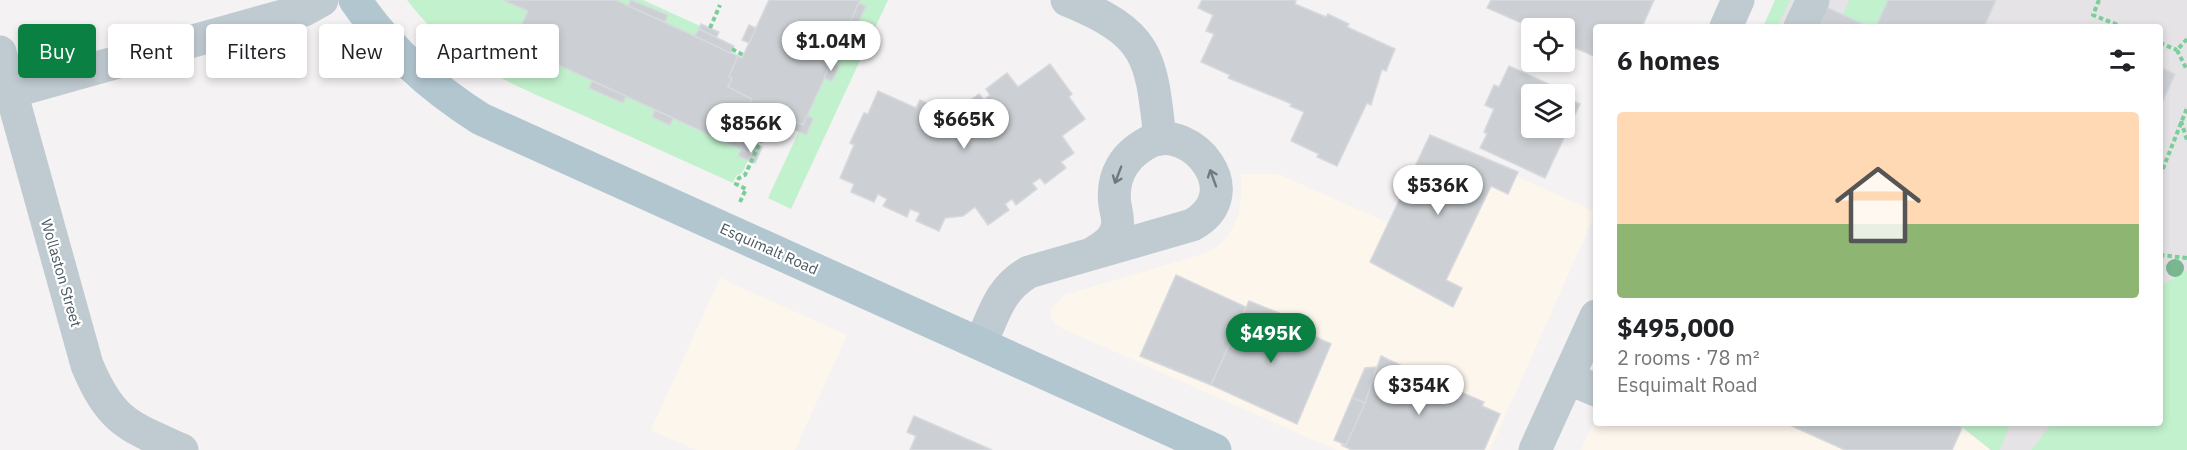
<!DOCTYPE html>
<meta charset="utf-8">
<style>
:root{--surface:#fff;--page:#f6f6f6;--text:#202124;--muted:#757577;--line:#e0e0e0;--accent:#0b8043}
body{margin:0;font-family:"IBM Plex Sans",sans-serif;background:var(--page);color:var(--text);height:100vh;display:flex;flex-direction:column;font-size:22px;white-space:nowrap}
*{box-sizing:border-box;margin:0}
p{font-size:20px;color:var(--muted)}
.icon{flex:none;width:33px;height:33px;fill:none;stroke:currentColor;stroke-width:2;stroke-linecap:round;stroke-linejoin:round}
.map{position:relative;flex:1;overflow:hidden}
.panel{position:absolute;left:1593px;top:24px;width:570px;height:402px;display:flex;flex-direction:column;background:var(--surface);border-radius:6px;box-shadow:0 3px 9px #0003}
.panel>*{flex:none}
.banner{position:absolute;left:18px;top:24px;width:570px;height:54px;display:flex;gap:12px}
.controls{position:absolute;left:1521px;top:18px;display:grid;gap:12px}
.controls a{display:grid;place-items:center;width:54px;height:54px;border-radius:6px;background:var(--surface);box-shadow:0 3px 9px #0003;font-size:30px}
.price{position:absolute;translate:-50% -51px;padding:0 14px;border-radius:21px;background:#fff;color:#222;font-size:20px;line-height:39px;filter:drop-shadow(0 2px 3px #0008)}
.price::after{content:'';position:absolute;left:50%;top:36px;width:18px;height:14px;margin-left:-9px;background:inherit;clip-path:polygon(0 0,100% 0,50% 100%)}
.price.current{background:var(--accent);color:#fff}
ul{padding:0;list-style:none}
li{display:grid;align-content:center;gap:12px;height:318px;padding:0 24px}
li+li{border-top:2px solid var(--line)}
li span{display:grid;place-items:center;height:186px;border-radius:6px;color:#555}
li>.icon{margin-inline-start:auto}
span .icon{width:108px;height:108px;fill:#fffc;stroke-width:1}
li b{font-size:26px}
h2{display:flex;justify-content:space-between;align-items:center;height:72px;padding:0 24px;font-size:26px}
.chip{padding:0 21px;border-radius:6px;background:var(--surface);box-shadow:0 3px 9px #0003;font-size:21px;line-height:54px}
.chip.current{background:var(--accent);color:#fff}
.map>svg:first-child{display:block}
</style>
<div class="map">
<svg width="2187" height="450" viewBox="0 0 2187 450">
<rect width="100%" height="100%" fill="#f4f2f2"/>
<!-- commercial -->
<g fill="#fdf6ed">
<path d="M1430,137L1596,212L1490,450H1336L1057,326L1051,319V309L1064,295L1203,254L1220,245L1232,229L1238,216L1242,188L1240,174H1278L1391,224Z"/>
<path d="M720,278L847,335L795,450H696L651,430Z"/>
<path d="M1596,417V423H1957L1991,450H1581Z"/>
</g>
<!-- education -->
<g fill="#e5e3e5">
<path d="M1785,0H2187V270L2160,286V27H1773Z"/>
<path d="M1957,423H2052L2031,450H1991Z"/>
</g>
<!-- green -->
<g fill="#c2f1cd">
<path d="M407,0H503L528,11L513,44L751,154L742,173L736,176L733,183C684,161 636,139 587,117C513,84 458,66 407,0Z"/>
<path d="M616,0H643L700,26L695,36Z"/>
<path d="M860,0H888L791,209L768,198Z"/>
<path d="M1775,0H1790L1777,27H1763Z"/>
<path d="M1849,0H1888L1876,27H1869L1843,15Z"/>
<path d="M2187,270V450H2031L2052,423H2160V286Z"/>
<path d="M1957,423H2010V424L2000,450H1991Z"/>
</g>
<!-- building -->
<g fill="#ccd0d4" stroke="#d6d9dd" stroke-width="1.5" fill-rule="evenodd">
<path d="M503,0H616L738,56L729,77L732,78L728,87L752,99L747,109L768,118L751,154L513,44L528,11Z"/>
<path d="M631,0L668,15L665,22L628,6Z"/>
<path d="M769,0H860L803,125L771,111L768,118L747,109L752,99L728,87L732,78L729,77L738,56L742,58Z"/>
<path d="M1202,0H1296L1295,4L1326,17L1328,14L1349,24L1347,27L1395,49L1386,71L1382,69L1371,105L1367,103L1337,166L1317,157L1319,154L1291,141L1304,112L1290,106L1292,104L1228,78L1230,75L1201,62L1214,34L1206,31L1213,15L1198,8Z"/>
<path d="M1491,0H1654L1642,27H1596V57L1564,43V28H1533L1487,8Z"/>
<path d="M1888,0H1996L1984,27H1876Z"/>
<path d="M859,3L866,6L851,38L844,35Z"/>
<path d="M1824,6L1869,27H1814Z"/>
<path d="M701,24L719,32L716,38L699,29Z"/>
<path d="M749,25L756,28L749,43L742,40Z"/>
<path d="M699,29L734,46L730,53L695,36Z"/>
<path d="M511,31L517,34L513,44L523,49L520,55L503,48Z"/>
<path d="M831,62L839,66L832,81L824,78Z"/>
<path d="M1050,64L1072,94L1069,97L1085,119L1062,136L1074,153L1061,162L1066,168L1045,184L1040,178L1032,183L1037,189L1016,205L1012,199L1005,204L1009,210L988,225L975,207L963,216L945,218L939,231L916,221L920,213L910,209L907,217L883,206L887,199L878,194L874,202L851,192L854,184L840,178L854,145L850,143L864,113L868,114L878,91L916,108L920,100L943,110L939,118L951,124L963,116L958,109L979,94L984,100L990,95L986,89L1007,73L1018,87Z"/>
<path d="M1509,66L1568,93L1566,98L1580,104L1545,178L1480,148L1487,134L1484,132L1494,109L1485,105L1494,85L1499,87ZM1532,94H1564V128H1532Z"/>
<path d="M2160,67L2175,74L2160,108Z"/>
<path d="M592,81L626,96L623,103L589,88Z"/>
<path d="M655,110L673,118L670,125L652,117Z"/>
<path d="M807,115L813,119L806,135L789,127L792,121L803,125Z"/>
<path d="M1430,135L1518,172L1508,194L1491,186L1446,280L1462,288L1453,307L1370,262Z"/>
<path d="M756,144L762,147L755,163L738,156L741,149L751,154Z"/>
<path d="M1176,275L1246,307L1211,385L1140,356Z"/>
<path d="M1249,301L1279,313L1278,320L1331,344L1297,424L1211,385Z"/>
<path d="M1381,356L1406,368L1405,371L1436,386L1438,382L1484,402L1482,406L1500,414L1484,450H1352L1341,445H1346L1365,403Z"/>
<path d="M1376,367L1365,403L1352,398L1365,368Z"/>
<path d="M1352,398L1365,403L1346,445L1334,440Z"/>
<path d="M914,416L992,450H910L916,436L907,432Z"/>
<path d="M1793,423H1956L1962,428L1952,450H1845L1792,426Z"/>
</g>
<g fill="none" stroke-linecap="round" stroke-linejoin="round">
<!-- path -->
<g stroke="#79cf98" stroke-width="4" stroke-dasharray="4.5 3" stroke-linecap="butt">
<path d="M2099,0L2093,15L2123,27"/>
<path d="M710,28L720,5"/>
<path d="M2187,39L2177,50L2187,70"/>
<path d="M2160,43L2177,50"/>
<path d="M732,49L743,55"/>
<path d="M2181,121L2187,140"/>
<path d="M2160,176L2187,108"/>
<path d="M740,202L746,189L736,184L739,178L745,175L774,113"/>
<path d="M2160,255L2187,258"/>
</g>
<!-- minor -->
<g stroke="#c0cbd1" stroke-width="33">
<path d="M1067,0C1150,34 1151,56 1160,139"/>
<path d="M1726,27L1738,0"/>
<path d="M1800,27L1813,0"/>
<path d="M0,52L87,365C111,422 128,426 182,450"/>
<path d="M0,95L304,10L322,0"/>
<path d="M981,343C994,314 1000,288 1029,272L1192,225C1250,193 1191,122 1149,142C1124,155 1111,176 1115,205C1116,212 1119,220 1117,227C1115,240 1103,247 1093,253"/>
<path d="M1568,378L1596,390"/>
<path d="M1535,450L1596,316"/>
</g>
<!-- major -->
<path stroke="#b2c6d0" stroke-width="33" d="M355,0C389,50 430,87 481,119L1215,450"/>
</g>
<!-- trees -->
<circle fill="#7ab68f" cx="2175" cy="268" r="9"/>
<!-- one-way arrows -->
<defs><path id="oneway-shaft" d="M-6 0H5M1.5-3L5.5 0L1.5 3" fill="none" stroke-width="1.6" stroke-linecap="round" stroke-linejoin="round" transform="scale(1.5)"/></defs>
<g stroke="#6d7a82">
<use href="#oneway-shaft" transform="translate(1118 175) rotate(111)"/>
<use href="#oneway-shaft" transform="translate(1213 178) rotate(-110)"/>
</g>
<g text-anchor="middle" stroke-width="4.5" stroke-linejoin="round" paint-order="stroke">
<!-- street labels -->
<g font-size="15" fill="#495860" stroke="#fff">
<text transform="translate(769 249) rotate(24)" y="5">Esquimalt Road</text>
<text transform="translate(61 273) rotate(74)" y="5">Wollaston Street</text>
</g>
</g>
</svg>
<div class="controls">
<a><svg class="icon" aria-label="locate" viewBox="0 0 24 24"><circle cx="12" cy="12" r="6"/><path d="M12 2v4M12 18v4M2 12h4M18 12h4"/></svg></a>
<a><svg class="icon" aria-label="layers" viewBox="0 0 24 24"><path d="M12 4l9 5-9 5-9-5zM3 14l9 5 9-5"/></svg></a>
</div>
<b class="price" style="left:831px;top:72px">$1.04M</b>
<b class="price" style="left:964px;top:150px">$665K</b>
<b class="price" style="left:751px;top:154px">$856K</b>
<b class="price" style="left:1438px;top:216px">$536K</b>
<b class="price current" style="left:1271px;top:364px">$495K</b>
<b class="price" style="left:1419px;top:416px">$354K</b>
<div class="banner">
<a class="chip current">Buy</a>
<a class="chip">Rent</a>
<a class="chip">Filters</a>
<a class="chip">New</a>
<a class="chip">Apartment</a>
</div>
<section class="panel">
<h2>6 homes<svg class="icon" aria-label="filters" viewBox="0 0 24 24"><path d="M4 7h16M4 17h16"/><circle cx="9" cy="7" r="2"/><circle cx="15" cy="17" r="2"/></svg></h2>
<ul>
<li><span style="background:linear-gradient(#ffd9b3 60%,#8fb573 0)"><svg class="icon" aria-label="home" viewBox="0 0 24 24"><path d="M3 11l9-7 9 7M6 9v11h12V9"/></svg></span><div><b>$495,000</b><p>2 rooms · 78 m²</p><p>Esquimalt Road</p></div></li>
</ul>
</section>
</div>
